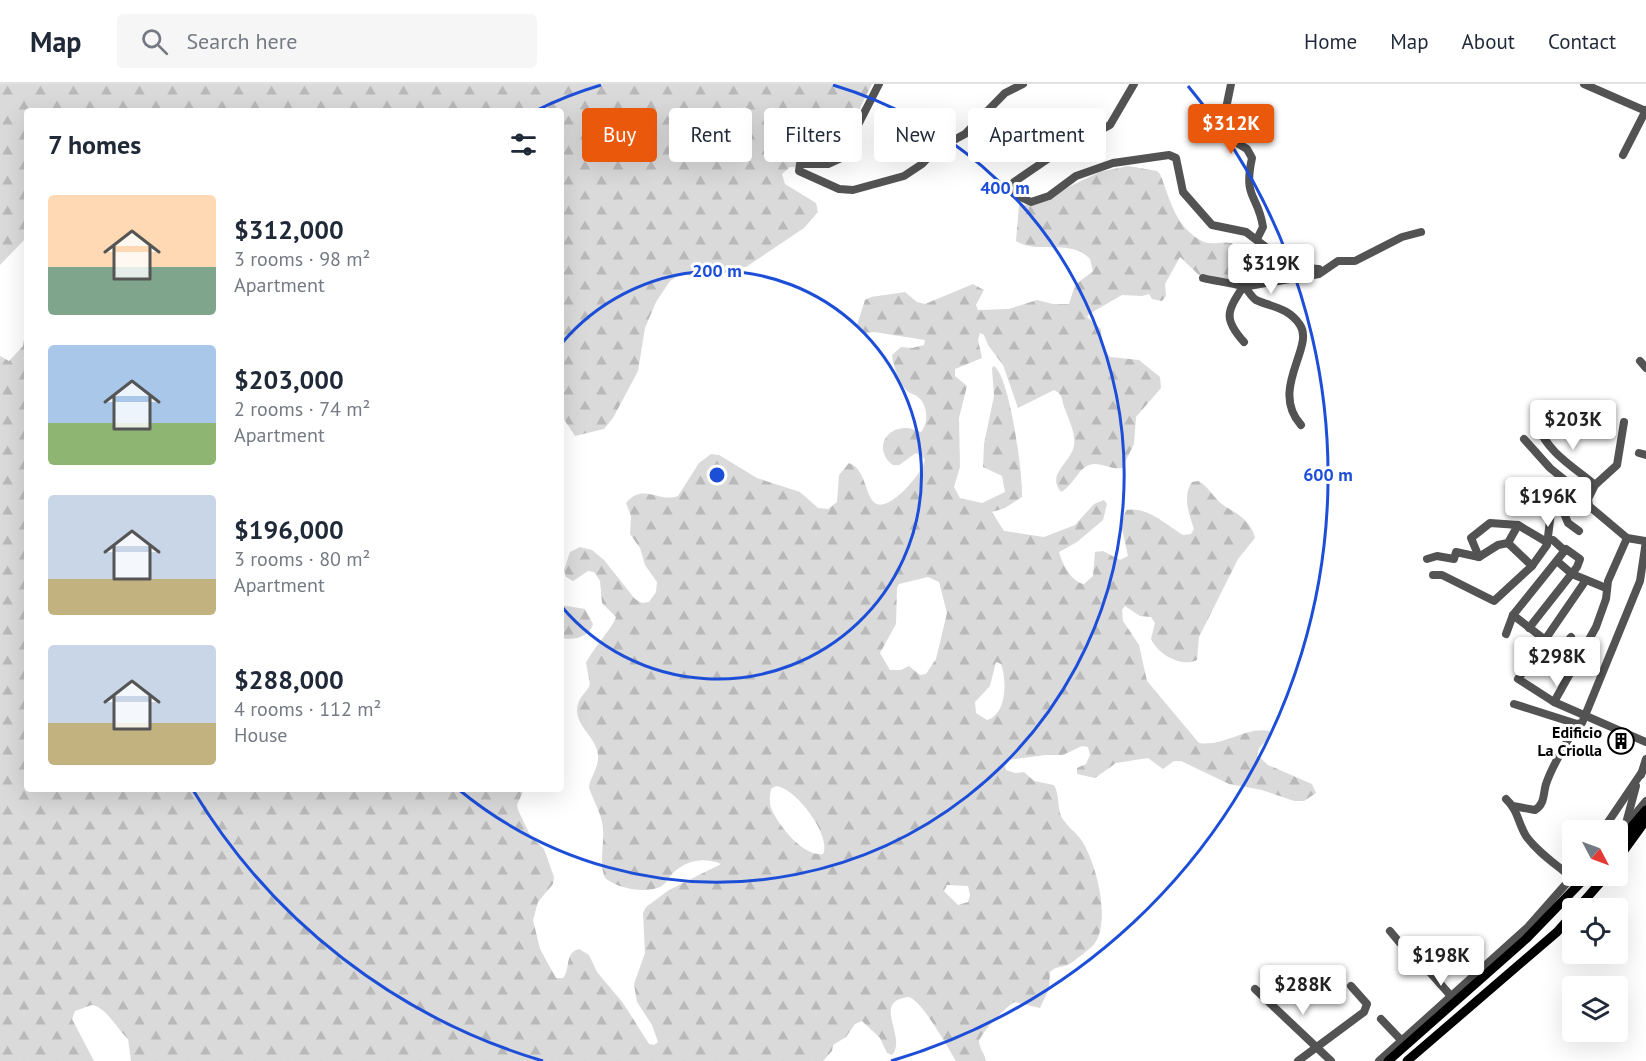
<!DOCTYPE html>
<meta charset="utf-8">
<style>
:root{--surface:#fff;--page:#f6f6f7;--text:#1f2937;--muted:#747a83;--line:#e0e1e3;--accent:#ea580c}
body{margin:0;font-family:"PT Sans",sans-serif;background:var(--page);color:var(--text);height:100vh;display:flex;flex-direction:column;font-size:22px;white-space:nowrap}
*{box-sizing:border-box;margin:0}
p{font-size:20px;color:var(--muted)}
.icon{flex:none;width:33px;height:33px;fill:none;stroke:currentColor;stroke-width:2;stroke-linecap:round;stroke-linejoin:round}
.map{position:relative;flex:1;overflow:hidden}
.sheet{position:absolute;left:24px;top:24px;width:540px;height:684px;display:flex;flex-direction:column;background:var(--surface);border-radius:6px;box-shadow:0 6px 24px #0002}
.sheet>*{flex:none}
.guide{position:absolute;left:582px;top:24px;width:570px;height:54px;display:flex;gap:12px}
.needle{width:39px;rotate:131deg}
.buttons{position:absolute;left:1562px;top:736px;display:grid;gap:12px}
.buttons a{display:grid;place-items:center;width:66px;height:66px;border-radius:6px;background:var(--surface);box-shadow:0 6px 24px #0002;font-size:30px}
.price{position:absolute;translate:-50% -51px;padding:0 14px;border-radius:6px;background:#fff;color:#222;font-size:20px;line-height:39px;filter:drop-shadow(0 2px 3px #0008)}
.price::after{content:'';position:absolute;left:50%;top:36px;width:18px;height:14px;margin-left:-9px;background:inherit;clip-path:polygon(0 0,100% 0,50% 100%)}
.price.selected{background:var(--accent);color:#fff}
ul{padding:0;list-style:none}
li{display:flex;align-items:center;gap:18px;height:150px;padding:0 24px}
li span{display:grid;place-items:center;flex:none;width:168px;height:120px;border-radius:6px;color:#555}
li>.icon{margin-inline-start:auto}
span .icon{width:72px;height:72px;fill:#fffc;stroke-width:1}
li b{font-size:26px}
h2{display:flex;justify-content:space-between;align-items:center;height:72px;padding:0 24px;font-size:26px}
.chip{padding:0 21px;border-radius:6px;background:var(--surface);box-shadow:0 6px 24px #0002;font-size:21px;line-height:54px}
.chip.selected{background:var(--accent);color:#fff}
header{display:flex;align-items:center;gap:36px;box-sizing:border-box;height:84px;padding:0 30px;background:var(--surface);border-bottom:2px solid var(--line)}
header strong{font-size:28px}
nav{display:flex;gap:33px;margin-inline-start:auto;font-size:21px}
.search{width:420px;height:54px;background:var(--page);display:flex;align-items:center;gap:15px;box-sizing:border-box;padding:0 21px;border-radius:6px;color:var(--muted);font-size:22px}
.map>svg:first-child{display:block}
</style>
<header>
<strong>Map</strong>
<div class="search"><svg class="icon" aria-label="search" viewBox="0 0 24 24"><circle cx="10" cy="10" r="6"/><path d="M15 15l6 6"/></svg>Search here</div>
<nav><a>Home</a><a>Map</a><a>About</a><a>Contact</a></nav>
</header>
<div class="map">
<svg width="1646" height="977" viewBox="0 0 1646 977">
<defs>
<pattern id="forest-firs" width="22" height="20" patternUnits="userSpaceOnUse" patternTransform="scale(1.5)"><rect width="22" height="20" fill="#dadada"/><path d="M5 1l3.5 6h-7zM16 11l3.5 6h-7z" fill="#b9b9b9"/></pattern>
</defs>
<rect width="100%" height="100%" fill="#fff"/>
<!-- forest -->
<g fill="url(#forest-firs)" fill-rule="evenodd">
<path d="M0,0H872L832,80L824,84L790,83L782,90L785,100L816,119L818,128L804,144L746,183L718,185L697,195L683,189L670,197L656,218L645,244L638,287L613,334L604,345L575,352L561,331V27H27V153L0,181Z"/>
<path d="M1128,82L1157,87L1160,90C1171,117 1175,144 1204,158C1212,161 1223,157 1232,159L1245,178L1247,192L1238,198L1201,193L1180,173L1165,200L1166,212L1162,217L1152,215L1149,210L1142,212L1122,211L1089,230L1087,233L1101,245L1102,263L1110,273L1139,276L1160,293L1161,304L1136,333L1134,360L1122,384C1110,386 1100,377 1089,381C1078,385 1073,402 1061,408C1046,390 1070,380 1074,362C1076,349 1069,337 1065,325C1061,316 1064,311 1054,306L1018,324L1003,281L988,261L984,251L980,249L978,256L982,274L955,285V292L967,302L959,334L960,383L954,403L960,414L982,419L1005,408L1002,392L983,383L984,360L994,312L992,284L994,282C1010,293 1023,391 1022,413L1005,424L992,428L1004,447L1044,453L1075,441L1094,420L1104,416L1107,420L1103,436L1077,458L1059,468C1062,479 1071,498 1084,500L1093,492L1095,468L1103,467L1120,476L1128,472L1121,440L1126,426C1148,422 1166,441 1183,451L1191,450L1194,445C1189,430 1182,412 1192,398L1198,397C1209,402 1215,417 1226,423C1239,430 1252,439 1255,454L1238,475L1199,553L1197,576C1181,584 1158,570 1151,555L1155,539L1151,533L1140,532L1125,522L1122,526L1123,537L1139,561L1147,597L1199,659C1224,663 1246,642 1269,647L1271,652L1259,664L1257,671L1268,681L1312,700L1316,709L1304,717H1294L1262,706L1229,700L1181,677H1174L1163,685L1148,674L1116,679L1095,694L1077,690V684L1086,680L1090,671L1088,663L1082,662L1063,671H1045L1008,676L1005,681L1006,686L1015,689L1024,688L1034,697L1054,701C1060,712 1057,722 1061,732C1066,742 1076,748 1082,757C1096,779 1111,835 1095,859C1093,863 1075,876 1071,879C1064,884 1057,881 1050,888L1049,905L1040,924L1015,918C1007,921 979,951 979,958C980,966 985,970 986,977H956C947,962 922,917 909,913C870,917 908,953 892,971L887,969L880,954L862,937L855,940L846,953L833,961L832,967L823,977H131L128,955C118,946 106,923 92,921L75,927L72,935L94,977H0V272L9,277L23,262L27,234V705H524L517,721L518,726L531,753L544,765L554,793L553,800L538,818L533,836L540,865L556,894H563C571,885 564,869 579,865L589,871L597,888L623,919L649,960L654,961L658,958L652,941L637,918L634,900L645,869L643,829L646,823L669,806L721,780C705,773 686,776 673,789C669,793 665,801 660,803C644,810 617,804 605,794C598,777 606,756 602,738C600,727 592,714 589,703C591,691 599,684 598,671C597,652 572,641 578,620C580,612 588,607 590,600L586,579C592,566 614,542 616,533L602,519L600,497L594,488L588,487L573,497L566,493L564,486L570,468L580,463L592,466L604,476L635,515L642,519L649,518L656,508L657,498L645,481L640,464L630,450L631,432L626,419C643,398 658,419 678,412L699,379L711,370L719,371L757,394L800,408L818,424L828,425L837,418L839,391L849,379C867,385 865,416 877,420C891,426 924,388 925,375L916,369L899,381H893C874,367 884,343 907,344C912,344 916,347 921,348C929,339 928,321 918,313C915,310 910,310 906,306C899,298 893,282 892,271L901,263L912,264L924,261L925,256L874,248L862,249L857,241L865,216L871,213L905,208L917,218L925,220L973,200L984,206L976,221L978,226L1009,225L1037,216L1053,220H1069L1075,201L1093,187L1090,175C1071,154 1039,171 1016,157L1019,121L1033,120L1100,88ZM928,493L939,498L947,529L936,575L926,590L920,591L909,582L901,586H890L880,569L896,540L897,504L899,500ZM996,578L1001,580C1007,597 1007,630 987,636L976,629L975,618L990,602ZM776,702C796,704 832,752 823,770C803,773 778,741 771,724C769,718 770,712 771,705ZM947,801L968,802L970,811L968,818L958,821L944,807Z"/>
<path d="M561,521L585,525L593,540C590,552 574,557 563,554Z"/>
</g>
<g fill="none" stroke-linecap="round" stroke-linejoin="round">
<!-- minor -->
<g stroke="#535353" stroke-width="8">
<path d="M879,0L841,74L828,80H800L799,87L839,105L853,106L904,92L922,80L935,66L965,50L1005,9L1023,0"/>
<path d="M1134,0L1110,41L1055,70L1014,98L1011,103L1014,110L1031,118L1049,112L1076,92L1113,79L1169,71L1176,74L1183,108L1212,141L1246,148L1280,174L1304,184L1319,185L1321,188"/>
<path d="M1231,0L1221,49L1247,65L1252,74C1243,115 1258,110 1263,143L1257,155"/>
<path d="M1584,0L1646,27"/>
<path d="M1623,71L1646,26"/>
<path d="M1203,194C1213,197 1236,199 1243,203C1249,206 1251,213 1256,216C1272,223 1289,224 1300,241C1315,263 1269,305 1301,341"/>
<path d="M1244,258C1223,235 1227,227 1243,203L1319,190L1338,177H1355L1402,153L1421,148"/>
<path d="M1640,277L1646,284"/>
<path d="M1538,342C1548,369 1574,383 1595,401"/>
<path d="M1524,355L1550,384L1588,415L1589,422L1627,454L1645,457"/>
<path d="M1639,369L1646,371"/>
<path d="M1561,422L1568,439L1579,447"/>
<path d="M1508,459L1532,482"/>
<path d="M1479,473L1471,454L1490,439L1518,441L1545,457L1553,456L1565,467"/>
<path d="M1427,475L1437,472L1454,475L1456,468L1479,473L1498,461L1508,459L1518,441"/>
<path d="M1557,477L1572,490L1606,504"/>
<path d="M1433,491H1442L1494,517L1532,482L1547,461L1551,428L1568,416L1580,418L1588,415L1595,401L1617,381L1624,338"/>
<path d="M1586,496L1518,595L1554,618L1646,658"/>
<path d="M1513,531L1575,579"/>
<path d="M1506,550L1513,531L1566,465L1580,475L1577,483L1529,544"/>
<path d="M1558,568L1571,553"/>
<path d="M1554,618L1596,543L1606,515L1608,497L1627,454"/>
<path d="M1514,620L1577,640"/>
<path d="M1641,691L1646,675"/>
<path d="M1506,715C1518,726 1518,739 1526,752C1537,768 1557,781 1572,794"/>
<path d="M1513,722L1535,726C1545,720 1543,710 1546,700C1553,679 1567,659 1577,640L1582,639L1640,497L1646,457"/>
<path d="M1626,741L1646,717"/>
<path d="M1625,743L1636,702"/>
<path d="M1602,747L1642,688"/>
<path d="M1390,847L1400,859H1404L1451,912"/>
<path d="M1255,905L1331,977"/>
<path d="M1381,935L1402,957"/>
<path d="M1298,977L1364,928L1367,920L1351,902"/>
<path d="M1379,977L1528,843L1573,792"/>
</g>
<!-- major -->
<g stroke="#000" stroke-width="9">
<path d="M1617,760L1646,726"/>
<path d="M1617,776L1646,736"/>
<path d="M1577,825L1606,792"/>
<path d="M1388,977L1526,855L1587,792"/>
<path d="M1407,977L1557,848L1572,831"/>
</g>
</g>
<!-- distance rings -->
<g fill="none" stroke="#1d4ed8" stroke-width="3">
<path d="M562 259A204 204 0 1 1 562 523"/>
<path d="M535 27A407 407 0 0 1 601 1M833 1A407 407 0 1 1 458 705"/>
<path d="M543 977A611 611 0 0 1 193 706M1188 2A611 611 0 0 1 891 977"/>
</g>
<!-- icons -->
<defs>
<g id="building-ring" transform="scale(1.35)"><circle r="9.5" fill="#fff" stroke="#000" stroke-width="1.5"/><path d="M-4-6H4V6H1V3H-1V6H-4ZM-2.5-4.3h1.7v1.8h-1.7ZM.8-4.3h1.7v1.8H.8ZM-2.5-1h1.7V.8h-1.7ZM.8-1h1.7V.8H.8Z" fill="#000"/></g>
</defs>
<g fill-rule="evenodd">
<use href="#building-ring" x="1621" y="657"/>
</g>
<g text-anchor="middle" stroke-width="6" stroke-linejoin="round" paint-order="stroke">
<!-- poi labels -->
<g font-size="16" font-weight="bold" fill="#000" stroke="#fff" text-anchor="end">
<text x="1602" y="654">Edificio<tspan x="1602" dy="18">La Criolla</tspan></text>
</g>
</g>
<circle cx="717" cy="391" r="9" fill="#1d4ed8" stroke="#fff" stroke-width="3"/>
<g font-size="18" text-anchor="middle" font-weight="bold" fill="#1d4ed8" stroke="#fff" stroke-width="6" stroke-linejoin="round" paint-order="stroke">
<text x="1005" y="110">400 m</text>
<text x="717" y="193">200 m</text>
<text x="1328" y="397">600 m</text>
</g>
</svg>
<div class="buttons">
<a><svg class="needle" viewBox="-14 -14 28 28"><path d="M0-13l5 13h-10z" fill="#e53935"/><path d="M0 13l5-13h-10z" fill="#747a83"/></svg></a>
<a><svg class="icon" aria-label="locate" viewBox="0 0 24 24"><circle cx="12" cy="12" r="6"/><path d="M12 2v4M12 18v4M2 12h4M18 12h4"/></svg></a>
<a><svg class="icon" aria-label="layers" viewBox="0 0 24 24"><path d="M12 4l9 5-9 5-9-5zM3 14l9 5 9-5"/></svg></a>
</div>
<b class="price selected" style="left:1231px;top:71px">$312K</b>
<b class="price" style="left:1271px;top:211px">$319K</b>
<b class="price" style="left:1573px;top:367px">$203K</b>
<b class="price" style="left:1548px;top:444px">$196K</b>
<b class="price" style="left:1557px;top:604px">$298K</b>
<b class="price" style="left:1441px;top:903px">$198K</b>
<b class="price" style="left:1303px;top:932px">$288K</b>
<div class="guide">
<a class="chip selected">Buy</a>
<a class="chip">Rent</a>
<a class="chip">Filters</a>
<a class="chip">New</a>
<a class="chip">Apartment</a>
</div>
<section class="sheet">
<h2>7 homes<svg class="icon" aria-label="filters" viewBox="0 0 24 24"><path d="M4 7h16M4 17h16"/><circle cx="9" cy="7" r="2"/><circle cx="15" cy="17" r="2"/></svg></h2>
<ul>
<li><span style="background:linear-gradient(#ffd9b3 60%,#7fa58c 0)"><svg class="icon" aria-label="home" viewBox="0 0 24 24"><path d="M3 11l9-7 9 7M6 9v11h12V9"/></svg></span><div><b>$312,000</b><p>3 rooms · 98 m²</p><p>Apartment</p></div></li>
<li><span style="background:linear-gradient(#a9c7e8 65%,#8fb573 0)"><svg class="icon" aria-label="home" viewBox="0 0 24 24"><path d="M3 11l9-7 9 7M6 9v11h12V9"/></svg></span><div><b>$203,000</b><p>2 rooms · 74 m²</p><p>Apartment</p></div></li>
<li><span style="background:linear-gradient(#c9d6e8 70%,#c2b280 0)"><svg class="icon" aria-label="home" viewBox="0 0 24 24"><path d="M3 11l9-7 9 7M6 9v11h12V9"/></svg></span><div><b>$196,000</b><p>3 rooms · 80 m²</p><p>Apartment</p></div></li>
<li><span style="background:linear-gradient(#c9d6e8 65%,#c2b280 0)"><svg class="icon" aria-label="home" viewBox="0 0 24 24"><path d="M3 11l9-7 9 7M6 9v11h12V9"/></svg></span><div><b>$288,000</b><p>4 rooms · 112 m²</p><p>House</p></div></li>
</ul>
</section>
</div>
